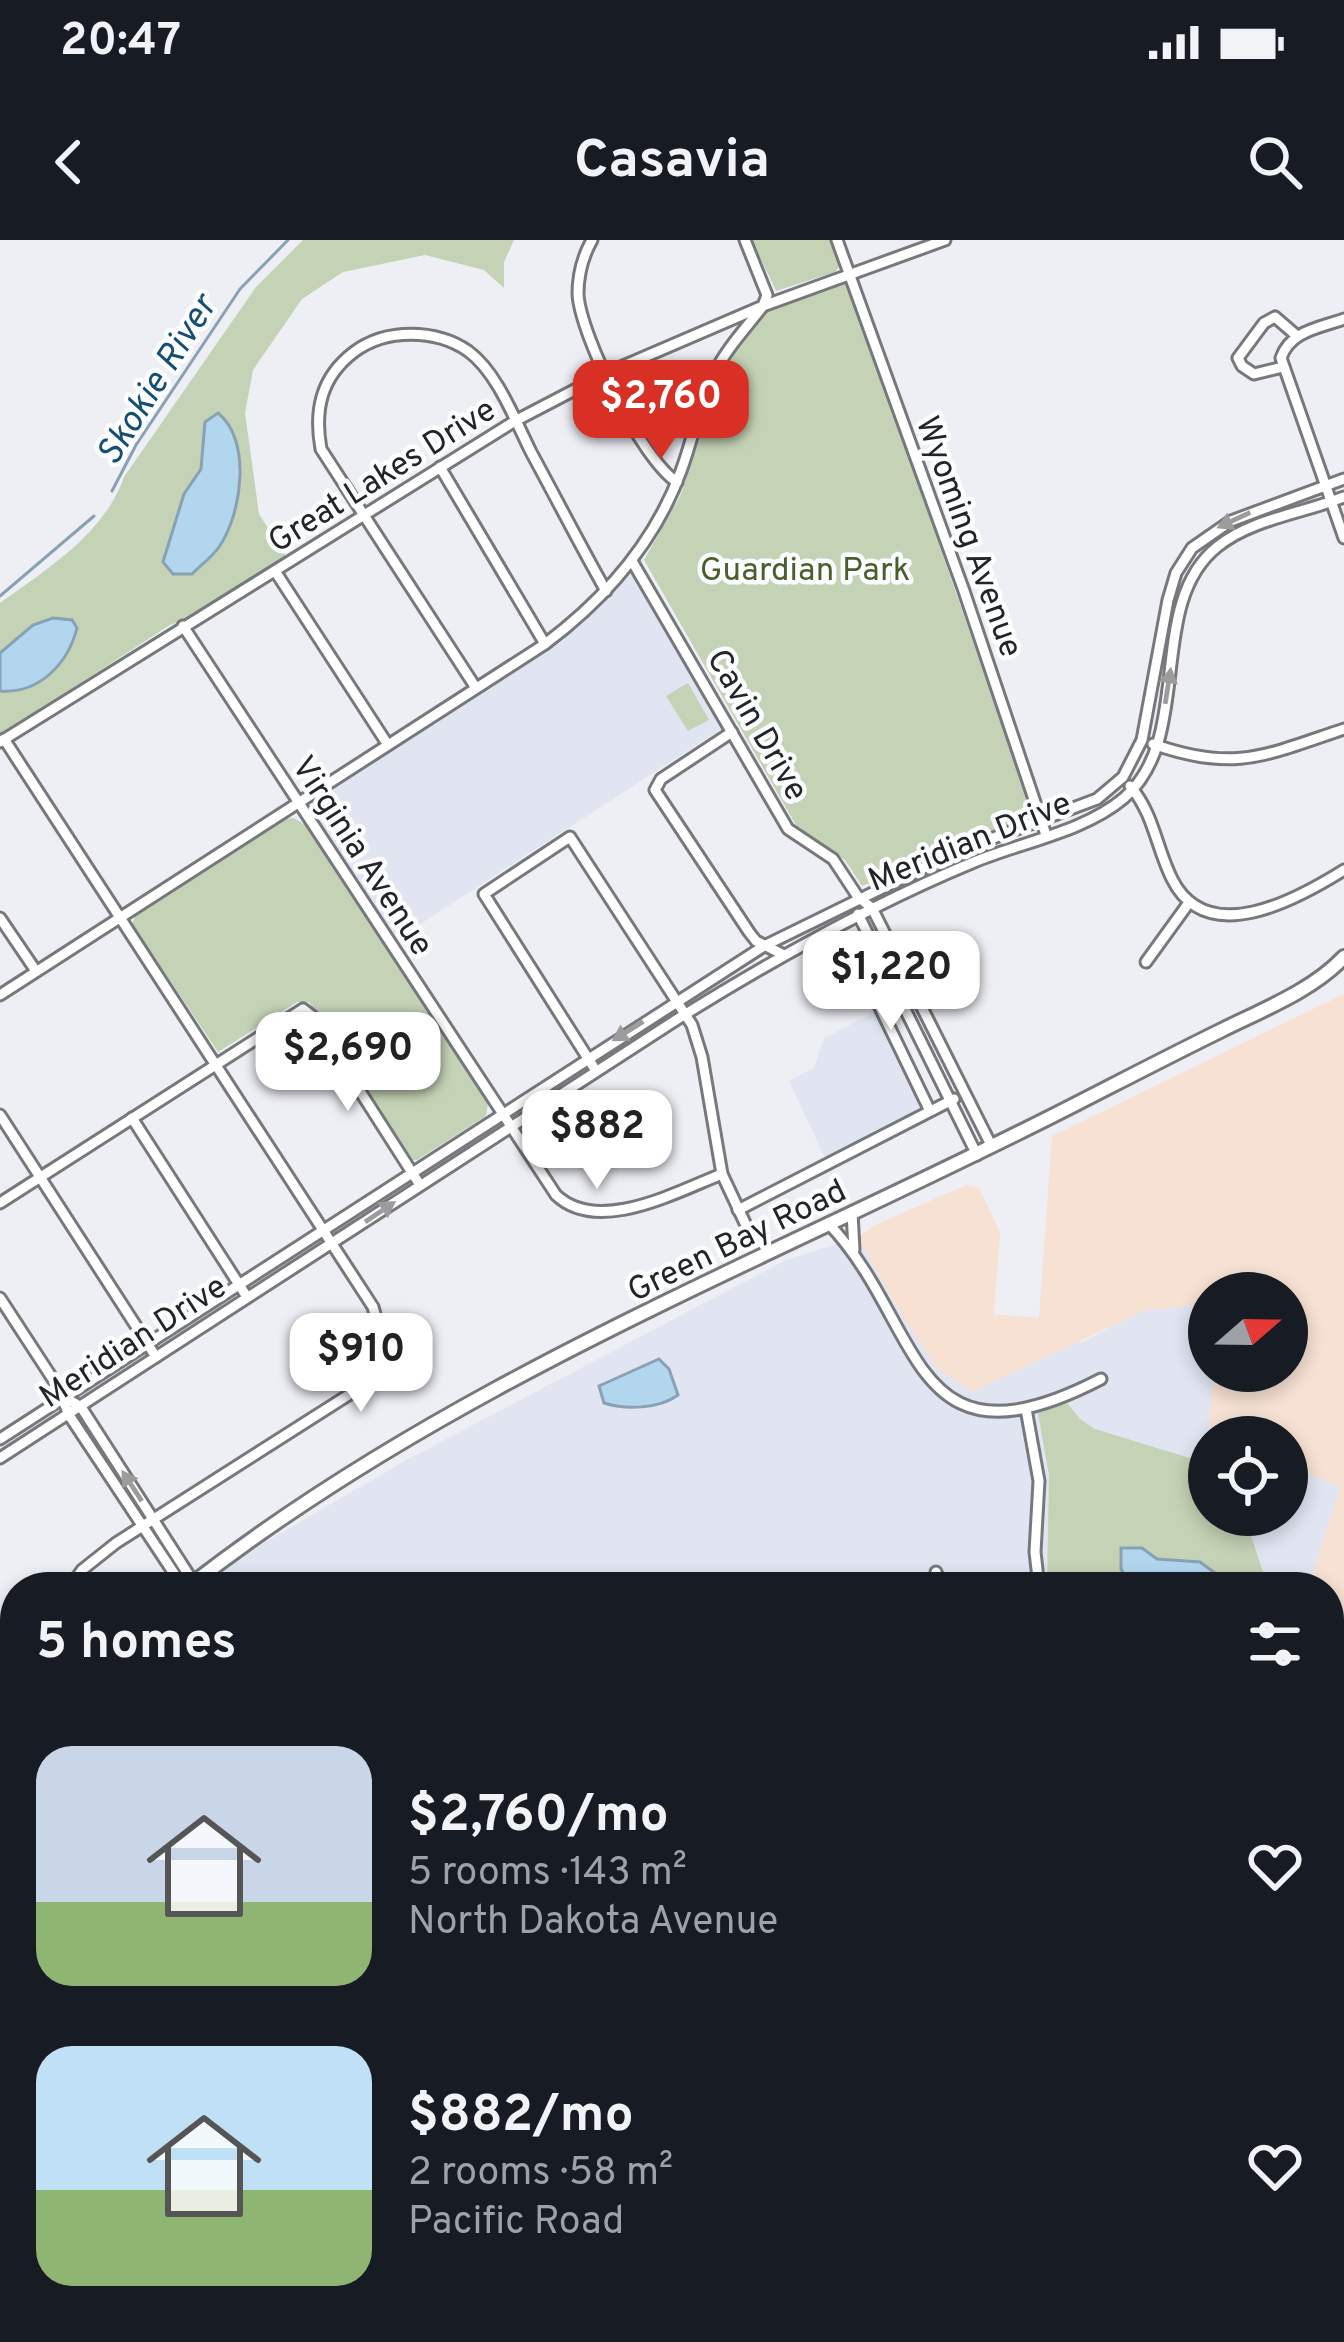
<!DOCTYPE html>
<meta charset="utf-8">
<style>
:root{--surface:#171b24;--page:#20242c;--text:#f1f3f6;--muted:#9ea1a6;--accent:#d93025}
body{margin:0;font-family:Overpass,sans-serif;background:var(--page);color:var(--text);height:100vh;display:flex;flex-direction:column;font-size:45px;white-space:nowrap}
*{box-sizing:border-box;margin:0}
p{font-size:39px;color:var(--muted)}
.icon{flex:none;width:66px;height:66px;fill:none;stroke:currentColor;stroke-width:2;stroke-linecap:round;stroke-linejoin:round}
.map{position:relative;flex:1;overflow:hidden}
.drawer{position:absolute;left:0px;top:1332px;width:1344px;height:771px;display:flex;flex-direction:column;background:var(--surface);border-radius:48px 48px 0 0;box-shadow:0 6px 18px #0003}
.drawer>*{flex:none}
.needle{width:78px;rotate:70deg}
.fabs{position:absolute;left:1188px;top:1032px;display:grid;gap:24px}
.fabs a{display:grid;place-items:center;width:120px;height:120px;border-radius:50%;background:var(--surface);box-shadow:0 6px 18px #0003;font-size:60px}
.price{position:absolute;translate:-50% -102px;padding:0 27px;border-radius:24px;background:#fff;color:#222;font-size:39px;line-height:78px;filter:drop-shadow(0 3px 6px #0008)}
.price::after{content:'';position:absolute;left:50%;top:72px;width:36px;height:27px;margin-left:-18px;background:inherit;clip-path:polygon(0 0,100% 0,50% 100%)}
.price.active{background:var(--accent);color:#fff}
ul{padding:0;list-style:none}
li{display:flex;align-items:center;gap:36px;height:300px;padding:0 36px}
li span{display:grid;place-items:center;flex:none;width:336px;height:240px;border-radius:36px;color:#555}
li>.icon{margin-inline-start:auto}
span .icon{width:144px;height:144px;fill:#fffc;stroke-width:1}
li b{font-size:51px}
h2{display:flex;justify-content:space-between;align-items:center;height:144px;padding:0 36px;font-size:51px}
.status{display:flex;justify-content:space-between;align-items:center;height:84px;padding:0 60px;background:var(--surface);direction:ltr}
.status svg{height:33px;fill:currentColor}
header{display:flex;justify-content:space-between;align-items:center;height:156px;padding:0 36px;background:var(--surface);font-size:54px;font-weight:700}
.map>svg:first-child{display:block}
</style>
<div class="status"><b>20:47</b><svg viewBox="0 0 49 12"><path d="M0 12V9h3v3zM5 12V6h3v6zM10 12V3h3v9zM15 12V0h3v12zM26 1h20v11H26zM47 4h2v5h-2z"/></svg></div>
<header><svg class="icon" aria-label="back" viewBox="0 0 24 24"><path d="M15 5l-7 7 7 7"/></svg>Casavia<svg class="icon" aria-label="search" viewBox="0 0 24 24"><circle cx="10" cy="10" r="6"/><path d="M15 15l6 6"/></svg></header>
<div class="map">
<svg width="1344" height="2102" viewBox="0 0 1344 2102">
<rect width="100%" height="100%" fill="#eeeff5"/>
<!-- built -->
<g fill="#e1e5f2">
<path d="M632,333L721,489L394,701L309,566L565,396Z"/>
<path d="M877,771L924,869L826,920L789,841L814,828L824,798Z"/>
<path d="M858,997L902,1071L1083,1102L1144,1070L1209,1063V1131H1214L1209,1192L1220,1197H1209V1275H1287V1225L1340,1247L1309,1347H218L212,1333L403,1222L786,1020Z"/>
<path d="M1344,1432V1788L1329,1793V1435Z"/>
<path d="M15,1507V1889L0,1894V1517Z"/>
</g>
<!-- medical -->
<g fill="#f6e1d3">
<path d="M1344,754V1432L1329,1435V1347H1309L1340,1247L1287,1225V1197H1220L1209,1193L1214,1131H1287V1053H1209V1063L1144,1071L972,1152L937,1128L896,1066L858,997L875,985L966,945L979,948L1000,992L994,1074L1039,1078L1052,896Z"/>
<path d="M1344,1788V1961L1329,1964V1793Z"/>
</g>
<!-- green -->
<g fill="#c4d2b5">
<path d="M303,0H514L504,22V48L484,30L425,15L343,32L302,59L253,130L245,173L259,274L286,316L195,375L170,385L0,495V363C46,330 105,293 124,237L256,47Z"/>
<path d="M752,0H833L841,24L835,32L776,51Z"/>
<path d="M841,40L846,41L858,71L1034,577L862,646L845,620L797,587L644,320L680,256L720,139L759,71Z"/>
<path d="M688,443L709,480L688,491L666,456Z"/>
<path d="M294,578L308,587L488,863L486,876L417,920H413L309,762H297L218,812L132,684L136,674L285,579Z"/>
<path d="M1067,1163L1080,1179L1095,1189L1209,1224V1275H1244L1268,1347H1047L1049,1235L1038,1173Z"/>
</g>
<!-- water -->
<g fill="#b3d6ef" stroke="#88a1b3" stroke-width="3">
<path d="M218,173C252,200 242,274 219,307C212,317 201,325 192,334H173L163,322L184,254L201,229L205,182Z"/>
<path d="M53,378L72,380L77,388C68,423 40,454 0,451V413L33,385Z"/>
<path d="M659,1119L669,1129L678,1155C659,1169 626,1170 604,1163L599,1146Z"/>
<path d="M1121,1308H1142L1157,1319L1200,1322L1219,1336L1243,1337L1254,1347H1131L1121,1329Z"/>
</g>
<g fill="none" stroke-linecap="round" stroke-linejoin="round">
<!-- stream -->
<g stroke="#88a1b3" stroke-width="3">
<path d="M112,251L136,205L240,49L288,0"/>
<path d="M0,356L94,276"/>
</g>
<!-- pedestrian casing -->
<g stroke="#76787c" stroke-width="12">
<g id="pedestrian">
<path d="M529,2088L534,2102"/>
<path d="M595,2088L600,2102"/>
<path d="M833,2102L873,2088"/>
</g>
</g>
<!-- minor casing -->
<g stroke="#76787c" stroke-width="15">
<g id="minor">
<path d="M592,0C583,16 578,36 578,54C580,95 642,220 677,242"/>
<path d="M837,0L964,351L1046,595"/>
<path d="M1344,79C1319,88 1290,91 1281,118L1344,298"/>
<path d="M1283,127L1254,134L1242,126L1238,118L1264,83L1275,77L1297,96"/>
<path d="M440,227L545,404"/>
<path d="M632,321L788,589L833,619L858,657L872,668L992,907"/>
<path d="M275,331L388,505"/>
<path d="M183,386L556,955C598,995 676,952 722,934"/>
<path d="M476,448L321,209C314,170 321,137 354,112C386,88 436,89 468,111C497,132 515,180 531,212C556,258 580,305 606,351"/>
<path d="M732,492L661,539L655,550L749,692L756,701L784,715"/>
<path d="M4,499L373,1067L383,1103L372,1135L361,1147L116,1303L82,1330L70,1347"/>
<path d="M0,502L515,181L607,133L763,66L945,0"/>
<path d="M1153,504C1235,533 1266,515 1344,489"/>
<path d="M1130,546C1154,574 1156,607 1172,639C1207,709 1296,660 1344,630"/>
<path d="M858,674L977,915"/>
<path d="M0,678L36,731"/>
<path d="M1146,722L1188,664"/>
<path d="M871,749L930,871"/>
<path d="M0,755L545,404C605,359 655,302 681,231C693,199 699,164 714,134C726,109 746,88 763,66L767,55L745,0"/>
<path d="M596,831L484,654L570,597L692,785L702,817L722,934L752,998"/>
<path d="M0,875L156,1117"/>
<path d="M132,878L247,1057"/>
<path d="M0,963L303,769L312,776L420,945"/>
<path d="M738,970L954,859"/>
<path d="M852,972L854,1010"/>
<path d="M828,983C925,1084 907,1239 1101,1139"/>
<path d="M0,1058L58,1147L69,1175L183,1347"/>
<path d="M64,1157L81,1167L194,1343"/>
<path d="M1026,1169L1039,1241L1035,1312L1039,1347"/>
<path d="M0,1199L764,706L956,612L1097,559L1123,537L1142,500L1168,360L1176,333L1192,308L1231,281L1344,239"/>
<path d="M0,1218L676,780C772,720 870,665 974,622C1022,602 1084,592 1124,558C1195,497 1145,365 1217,307C1251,279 1304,273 1344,257"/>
<path d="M936,1332L942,1347"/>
<path d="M0,1423L15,1411"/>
<path d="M0,1909L15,1904"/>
<path d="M0,2011L15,2018"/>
<path d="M225,2088H233"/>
<path d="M502,2088L507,2102"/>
<path d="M892,2102L933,2088"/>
</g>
</g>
<!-- secondary casing -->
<g stroke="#76787c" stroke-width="18">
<g id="secondary">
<path d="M188,1347C455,1138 775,1018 1074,865C1123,840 1171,815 1220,791C1262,770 1312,751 1344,717"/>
<path d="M0,1503L15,1492"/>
</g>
</g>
<!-- pedestrian -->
<use href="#pedestrian" stroke="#fff" stroke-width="6"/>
<!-- minor -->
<use href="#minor" stroke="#fff" stroke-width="9"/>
<!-- secondary -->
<use href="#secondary" stroke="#fff" stroke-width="12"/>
<!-- rail -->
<g stroke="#4a4b4e" stroke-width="3" stroke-dasharray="18 9" stroke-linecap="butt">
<path d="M1329,1990L1344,1985"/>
<path d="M1012,2102L1051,2088"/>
</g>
</g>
<!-- one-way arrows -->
<defs><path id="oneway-solid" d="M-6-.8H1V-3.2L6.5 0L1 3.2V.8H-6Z" transform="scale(3)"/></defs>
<g fill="#9c9c9d">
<use href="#oneway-solid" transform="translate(1234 280) rotate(155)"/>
<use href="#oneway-solid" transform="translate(1168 446) rotate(-81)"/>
<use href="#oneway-solid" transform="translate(628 791) rotate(148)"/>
<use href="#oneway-solid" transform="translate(380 972) rotate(-34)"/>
<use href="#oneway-solid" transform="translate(132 1246) rotate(-123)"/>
</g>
<g text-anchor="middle" stroke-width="9" stroke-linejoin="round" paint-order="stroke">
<!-- street labels -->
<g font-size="33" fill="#232426" stroke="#fcfdff">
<text transform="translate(381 234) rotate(-32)" y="12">Great Lakes Drive</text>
<text transform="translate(971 296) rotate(70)" y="12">Wyoming Avenue</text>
<text transform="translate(759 484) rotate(60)" y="12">Cavin Drive</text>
<text transform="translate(969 600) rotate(-22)" y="12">Meridian Drive</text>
<text transform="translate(364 615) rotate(57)" y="12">Virginia Avenue</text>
<text transform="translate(736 999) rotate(-26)" y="12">Green Bay Road</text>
<text transform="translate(132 1100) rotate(-33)" y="12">Meridian Drive</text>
</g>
<!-- park labels -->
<g font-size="33" fill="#495f2b" stroke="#fcfdff">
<text x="805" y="340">Guardian Park</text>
</g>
<!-- water labels -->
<g font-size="36" font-style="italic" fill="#144e70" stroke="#fcfdff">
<text transform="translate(155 139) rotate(-58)" y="13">Skokie River</text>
</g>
</g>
</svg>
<div class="fabs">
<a><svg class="needle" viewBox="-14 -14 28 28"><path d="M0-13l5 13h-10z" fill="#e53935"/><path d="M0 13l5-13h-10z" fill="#9ea1a6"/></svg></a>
<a><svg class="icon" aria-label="locate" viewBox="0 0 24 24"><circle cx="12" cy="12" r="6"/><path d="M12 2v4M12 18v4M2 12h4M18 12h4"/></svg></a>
</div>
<b class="price active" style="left:661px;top:222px">$2,760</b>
<b class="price" style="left:891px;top:793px">$1,220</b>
<b class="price" style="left:348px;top:874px">$2,690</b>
<b class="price" style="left:597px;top:952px">$882</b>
<b class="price" style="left:361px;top:1175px">$910</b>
<section class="drawer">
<h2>5 homes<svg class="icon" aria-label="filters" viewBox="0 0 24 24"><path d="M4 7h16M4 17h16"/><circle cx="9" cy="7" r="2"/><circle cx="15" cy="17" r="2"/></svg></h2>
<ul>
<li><span style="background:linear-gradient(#c9d6e8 65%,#8fb573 0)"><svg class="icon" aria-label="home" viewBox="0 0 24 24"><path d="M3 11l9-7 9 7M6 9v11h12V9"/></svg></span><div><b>$2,760/mo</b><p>5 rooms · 143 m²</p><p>North Dakota Avenue</p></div><svg class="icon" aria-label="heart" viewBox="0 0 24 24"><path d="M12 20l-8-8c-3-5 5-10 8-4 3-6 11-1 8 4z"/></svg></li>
<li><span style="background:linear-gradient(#bfe0f5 60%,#8fb573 0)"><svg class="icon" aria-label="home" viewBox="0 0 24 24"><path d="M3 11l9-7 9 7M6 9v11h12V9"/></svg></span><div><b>$882/mo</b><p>2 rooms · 58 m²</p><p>Pacific Road</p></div><svg class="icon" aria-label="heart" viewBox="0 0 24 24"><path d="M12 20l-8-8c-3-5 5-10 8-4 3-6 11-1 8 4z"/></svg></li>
</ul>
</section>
</div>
